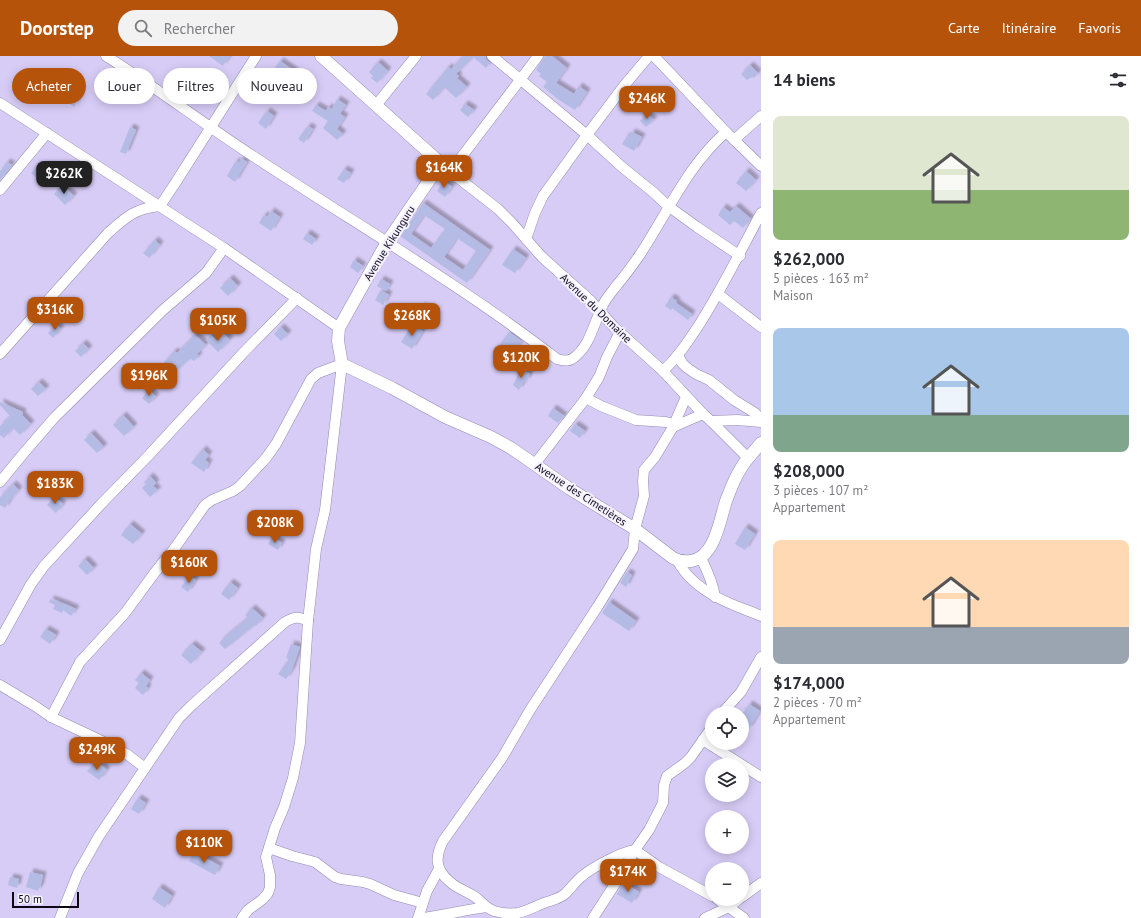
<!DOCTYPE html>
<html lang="fr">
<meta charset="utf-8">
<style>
:root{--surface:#fff;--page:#f2f2f3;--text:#2b2b33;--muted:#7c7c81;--accent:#b45309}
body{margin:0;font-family:"PT Sans",sans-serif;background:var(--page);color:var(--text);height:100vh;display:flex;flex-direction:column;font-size:15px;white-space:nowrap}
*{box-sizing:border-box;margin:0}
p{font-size:13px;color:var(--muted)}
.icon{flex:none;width:22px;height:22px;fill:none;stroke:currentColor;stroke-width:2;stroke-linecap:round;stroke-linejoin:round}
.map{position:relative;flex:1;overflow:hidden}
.sheet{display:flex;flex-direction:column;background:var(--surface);width:380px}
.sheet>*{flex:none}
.hud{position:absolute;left:12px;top:12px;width:380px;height:36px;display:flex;gap:8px}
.controls{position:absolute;left:705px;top:650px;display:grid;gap:8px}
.controls a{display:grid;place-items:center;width:44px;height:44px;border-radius:50%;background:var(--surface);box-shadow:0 2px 10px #0003;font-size:20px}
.scale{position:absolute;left:12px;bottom:10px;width:67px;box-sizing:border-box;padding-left:4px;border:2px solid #0d0816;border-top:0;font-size:11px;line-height:14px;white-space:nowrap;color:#0d0816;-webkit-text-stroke:3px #f5f2ff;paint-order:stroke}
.price{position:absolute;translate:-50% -34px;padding:0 9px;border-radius:8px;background:var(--accent);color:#fff;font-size:13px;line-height:26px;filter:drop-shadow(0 1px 2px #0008)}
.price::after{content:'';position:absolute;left:50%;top:24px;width:12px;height:9px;margin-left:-6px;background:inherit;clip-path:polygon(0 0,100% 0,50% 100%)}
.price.on{background:#222;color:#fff}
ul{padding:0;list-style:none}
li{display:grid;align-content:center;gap:8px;height:212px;padding:0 12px}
li span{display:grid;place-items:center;height:124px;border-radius:8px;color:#555}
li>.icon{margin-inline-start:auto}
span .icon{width:72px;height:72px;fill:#fffc;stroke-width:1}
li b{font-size:17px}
h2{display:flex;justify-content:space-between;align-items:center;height:48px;padding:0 12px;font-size:17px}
.tag{padding:0 14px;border-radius:18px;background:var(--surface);box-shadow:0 2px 10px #0003;font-size:14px;line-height:36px}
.tag.on{background:var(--accent);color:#fff}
header{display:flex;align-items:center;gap:24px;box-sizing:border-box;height:56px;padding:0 20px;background:var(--accent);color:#fff}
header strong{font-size:19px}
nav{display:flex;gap:22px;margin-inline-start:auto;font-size:14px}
.search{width:280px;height:36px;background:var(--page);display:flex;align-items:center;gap:10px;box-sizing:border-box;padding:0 14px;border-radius:22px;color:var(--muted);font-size:15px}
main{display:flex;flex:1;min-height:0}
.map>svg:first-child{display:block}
</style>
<header>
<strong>Doorstep</strong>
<div class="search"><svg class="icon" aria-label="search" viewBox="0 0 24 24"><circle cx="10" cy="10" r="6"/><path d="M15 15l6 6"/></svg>Rechercher</div>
<nav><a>Carte</a><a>Itinéraire</a><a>Favoris</a></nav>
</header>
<main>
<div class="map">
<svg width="761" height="862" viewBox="0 0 761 862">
<defs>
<filter id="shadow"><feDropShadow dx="3.5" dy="-3.5" stdDeviation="1" flood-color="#0004"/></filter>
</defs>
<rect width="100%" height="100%" fill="#d7ccf6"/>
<!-- building -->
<g fill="#b4bbe5" fill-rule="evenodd" filter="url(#shadow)">
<path d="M209,0H230L223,10Z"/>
<path d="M463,0H486V3L490,7L486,12L473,1L456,18L459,20L457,22L467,31L456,42L444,31L433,44L426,38L448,11L451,13Z"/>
<path d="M545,0H552L567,12L556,27L574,38L579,30L587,36L575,54L559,44L543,31L547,26L539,20L541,18L536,14Z"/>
<path d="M280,5L296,16L283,35L269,25L274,18L272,16Z"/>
<path d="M378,6L388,15L377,27L371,22L373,20L369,16Z"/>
<path d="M750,9L758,17L754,22L752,21L747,24L741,18Z"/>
<path d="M289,32L302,41L297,48L284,39Z"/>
<path d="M73,37L80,42L74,51L67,46Z"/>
<path d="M337,43L346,49L340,58L345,61L337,73L343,78L337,84L323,72L328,65L312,55L316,49L326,55L328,51L332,53Z"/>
<path d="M465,48L474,54L468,61L460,54Z"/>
<path d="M267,55L274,60L266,73L258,67Z"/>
<path d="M647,58L654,64L646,71L640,65Z"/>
<path d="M308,70L313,73L304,87L298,83Z"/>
<path d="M130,71L136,74L126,98L120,96Z"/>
<path d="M632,76L642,81L634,95L622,88L627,80L629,81Z"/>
<path d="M241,102L247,106L235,126L227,120L236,105L239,107Z"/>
<path d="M7,106L12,109L0,124V115Z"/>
<path d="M37,110L46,118L40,125L31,117Z"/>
<path d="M344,113L351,117L344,127L337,123Z"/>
<path d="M746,115L756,124L746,135L736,127Z"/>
<path d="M444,125L452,131L445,141L437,135Z"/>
<path d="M62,129L74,140L65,149L54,138Z"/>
<path d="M423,147L490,194L467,227L400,180ZM424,159L445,173L431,192L411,178ZM457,182L476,195L463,214L444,201Z"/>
<path d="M736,150L751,163L743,172L734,165L730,169L718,159L723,151L730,156Z"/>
<path d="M271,155L280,161L271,175L259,167L264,159L267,161Z"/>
<path d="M307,177L316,183L312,189L303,183Z"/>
<path d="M155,184L160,189L149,202L143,197Z"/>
<path d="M513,193L526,202L515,217L502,209Z"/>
<path d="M354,204L363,210L358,217L350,211Z"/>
<path d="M230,222L238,230L228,240L220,232Z"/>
<path d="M381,223L390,228L386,235L377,230Z"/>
<path d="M381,234L389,239L383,249L375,244Z"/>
<path d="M671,241L677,245L676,247L692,258L688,264L672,252L671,254L665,250Z"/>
<path d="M422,250L428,255L419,269L412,264Z"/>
<path d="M57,269L61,273L53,282L48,277Z"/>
<path d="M412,269L423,275L412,293L401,286Z"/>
<path d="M281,271L288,278L281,285L274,278Z"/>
<path d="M509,276L522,285L515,294L518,296L504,314L495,308L499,301L494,297Z"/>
<path d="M224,278L230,284L218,296L206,284L211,279L217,285Z"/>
<path d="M195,279L206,289L197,298L199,300L194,305L191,303L188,304L173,318L162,309L174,295L177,297Z"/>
<path d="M83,287L89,293L81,301L75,295Z"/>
<path d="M521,313L530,318L527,325L525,324L519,334L513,329Z"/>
<path d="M39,326L46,333L38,340L31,333Z"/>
<path d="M149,334L156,341L149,348L142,342Z"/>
<path d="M0,346L23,356L22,359L31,368L20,379L13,372L4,382L0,379V370L10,360L0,349Z"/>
<path d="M553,352L564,360L558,367L548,360Z"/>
<path d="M123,359L134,371L124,380L113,369Z"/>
<path d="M575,368L585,375L580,382L570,375Z"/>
<path d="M91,377L104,391L97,397L84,384Z"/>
<path d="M203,393L209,399L205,404L209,407L204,416L191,407Z"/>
<path d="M150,420L156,427L153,430L158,434L150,441L142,432L146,428L144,426Z"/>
<path d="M13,428L19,434L10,444L5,452L0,449V441Z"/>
<path d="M54,441L63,448L56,457L47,449Z"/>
<path d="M284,460L293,465L288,473L279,467Z"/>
<path d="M130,468L142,478L133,488L121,479Z"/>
<path d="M269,469L281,476L277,482L265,475Z"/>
<path d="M745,471L755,478L745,494L735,488Z"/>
<path d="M272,481L282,487L278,494L268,488Z"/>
<path d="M85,503L94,512L87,519L78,510Z"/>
<path d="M627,516L632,519L626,531L620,527Z"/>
<path d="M190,520L196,524L188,536L181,531Z"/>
<path d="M230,526L238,532L229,544L221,538Z"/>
<path d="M51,543L65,548L76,553L71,560L63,554L62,557L53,553L55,549L49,546Z"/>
<path d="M609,546L636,565L629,575L602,557Z"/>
<path d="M252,552L263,562L256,570L255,569L225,593L219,587L225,581L248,562L245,559Z"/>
<path d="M46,573L56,579L50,588L40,581Z"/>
<path d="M192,588L202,596L191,608L181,599Z"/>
<path d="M291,588L300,591L292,614L286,623L278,618L289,603L286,602Z"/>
<path d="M141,617L150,624L146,630L148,632L143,639L135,632L139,627L135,624Z"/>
<path d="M749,648L760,655L749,673L742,669V656H744Z"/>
<path d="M94,707L99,711L101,709L107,714L99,724L87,715Z"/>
<path d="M138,742L146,747L139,758L131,753Z"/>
<path d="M194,796L220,810L215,819L189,805Z"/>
<path d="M30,816L43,819L40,832H39L38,835L26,831Z"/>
<path d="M10,821L19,823L17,832L8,829Z"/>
<path d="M624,827L639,836L632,847L617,838Z"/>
<path d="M159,831L172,840L165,852L152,843Z"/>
</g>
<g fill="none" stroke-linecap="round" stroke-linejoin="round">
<!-- minor casing -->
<g stroke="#948ab1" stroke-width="11">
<g id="minor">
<path d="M106,0C157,32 205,69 256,102C356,168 461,229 557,303C564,305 570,306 576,300C591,287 594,266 603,249C606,242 612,236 617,229C625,220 632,210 639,200C667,158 687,110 726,76"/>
<path d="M492,0L587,79L622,111L653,136L668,150L697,171L740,200"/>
<path d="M654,0L726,76L761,110"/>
<path d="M0,47L224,192L339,272"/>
<path d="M377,48L416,0"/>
<path d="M734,84L761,60"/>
<path d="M439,107L498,153L512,167L542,201L591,245L614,271L663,315L703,358L711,365L748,402"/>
<path d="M450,116L520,24L538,0"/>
<path d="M0,134L47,77"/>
<path d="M526,183L535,157L543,140L587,79L623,31L649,0"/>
<path d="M718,238L761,271"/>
<path d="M0,298L108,177C125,162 135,152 160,150L176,126L256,0"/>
<path d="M678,299L682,307L686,311L696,318L709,324L734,344L755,357L761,363"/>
<path d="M663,315C677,302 687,287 697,272C721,235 740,196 761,157"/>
<path d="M686,341L673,371L655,401L644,414L643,425L644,440L635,473L633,493L598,550L530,654L502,702L443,785C435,801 435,813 449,825C456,832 464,834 472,839C480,843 485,852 494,855C501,857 511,858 518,857C527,855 536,850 544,847C552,844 560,843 566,837C571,832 575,826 581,821C591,812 621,796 635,794L659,811L712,840"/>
<path d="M586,342L601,350L636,364L666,366L670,367L673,371"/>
<path d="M711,365L737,364L761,366"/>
<path d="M673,371L703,358"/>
<path d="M534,409L586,342L599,321L607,301L620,276"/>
<path d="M0,426L23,398L54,362L163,254L206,217L224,192"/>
<path d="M701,502C707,514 713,527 715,541"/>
<path d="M677,504C688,525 708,538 729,547C740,552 750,555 761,560"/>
<path d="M0,584L31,528L44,510L104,445L149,399L243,297L297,242"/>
<path d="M0,629L35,650L51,661L106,687L128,699L145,712"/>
<path d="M722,657L741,636L761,601"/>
<path d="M51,661L80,606L125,557L156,515L174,493L205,449L212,444L233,435L240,430L266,402L276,388L311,323L318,317L342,308L325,454L316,493L308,565L300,687L293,722L284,751L275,772L266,801L270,819V831L268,837L263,843L248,854L242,862"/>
<path d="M703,684L761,721"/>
<path d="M269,792L292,800L315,806L335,821L341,823L363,826L370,828L394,839L423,847"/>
<path d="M742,841L761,827"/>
<path d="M717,843L744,862"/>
<path d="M60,862L78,817L99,780L179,662L192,649L285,566C294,561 298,560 308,565"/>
<path d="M418,862L427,835L439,813"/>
<path d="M424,862C445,859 465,854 486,851"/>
<path d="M593,862L615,828L635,794L649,774L663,747L664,729L667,720L685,707L691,701L712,671"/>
<path d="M705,862L729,851L739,843"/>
</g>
</g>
<!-- tertiary casing -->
<g stroke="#948ab1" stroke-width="13">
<path id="tertiary" d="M321,0L436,103L439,107L437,113L387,186L339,272L338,285L342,308L392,332L445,361L491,381L511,392L570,433L635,473L673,502C679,505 685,506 691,505C715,502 720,463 726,445C730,435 734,423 740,414C745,404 754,396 761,387"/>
</g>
<!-- minor -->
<use href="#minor" stroke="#fff" stroke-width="10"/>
<!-- tertiary -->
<use href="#tertiary" stroke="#fff" stroke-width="12"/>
</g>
<g text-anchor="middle" stroke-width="4" stroke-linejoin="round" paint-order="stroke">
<!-- street labels -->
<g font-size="11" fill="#0d0816" stroke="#f5f2ff">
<text transform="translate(389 187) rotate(-58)" y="4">Avenue Kikunguru</text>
<text transform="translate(596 252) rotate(44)" y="4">Avenue du Domaine</text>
<text transform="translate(581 438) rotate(33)" y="4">Avenue des Cimetières</text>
</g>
</g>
</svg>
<div class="controls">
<a><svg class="icon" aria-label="locate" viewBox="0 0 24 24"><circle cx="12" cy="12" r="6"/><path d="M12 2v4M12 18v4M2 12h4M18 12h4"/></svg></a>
<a><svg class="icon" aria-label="layers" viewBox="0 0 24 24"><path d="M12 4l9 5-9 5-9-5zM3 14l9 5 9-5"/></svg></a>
<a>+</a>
<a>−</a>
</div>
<div class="scale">50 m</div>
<b class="price" style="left:647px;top:64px">$246K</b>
<b class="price" style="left:444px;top:133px">$164K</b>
<b class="price on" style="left:64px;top:139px">$262K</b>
<b class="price" style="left:55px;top:275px">$316K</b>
<b class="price" style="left:412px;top:281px">$268K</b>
<b class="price" style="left:218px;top:286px">$105K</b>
<b class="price" style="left:521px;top:323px">$120K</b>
<b class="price" style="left:149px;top:341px">$196K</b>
<b class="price" style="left:55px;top:449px">$183K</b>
<b class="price" style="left:275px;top:488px">$208K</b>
<b class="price" style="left:189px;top:528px">$160K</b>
<b class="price" style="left:97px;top:715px">$249K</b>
<b class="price" style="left:204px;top:808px">$110K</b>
<b class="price" style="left:628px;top:837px">$174K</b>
<div class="hud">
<a class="tag on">Acheter</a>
<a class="tag">Louer</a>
<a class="tag">Filtres</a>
<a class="tag">Nouveau</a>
</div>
</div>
<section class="sheet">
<h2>14 biens<svg class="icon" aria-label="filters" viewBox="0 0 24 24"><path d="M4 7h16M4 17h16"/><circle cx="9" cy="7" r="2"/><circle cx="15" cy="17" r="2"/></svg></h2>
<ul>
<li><span style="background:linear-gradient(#dfe7d0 60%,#8fb573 0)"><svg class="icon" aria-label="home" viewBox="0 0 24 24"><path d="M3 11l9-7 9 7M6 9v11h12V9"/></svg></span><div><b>$262,000</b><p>5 pièces · 163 m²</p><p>Maison</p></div></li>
<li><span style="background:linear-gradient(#a9c7e8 70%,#7fa58c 0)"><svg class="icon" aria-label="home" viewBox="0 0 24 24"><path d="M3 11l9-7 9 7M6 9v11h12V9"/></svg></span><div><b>$208,000</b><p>3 pièces · 107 m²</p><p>Appartement</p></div></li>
<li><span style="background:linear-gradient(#ffd9b3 70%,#9aa5b1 0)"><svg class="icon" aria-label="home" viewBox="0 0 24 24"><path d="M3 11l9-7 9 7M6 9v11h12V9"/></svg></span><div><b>$174,000</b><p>2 pièces · 70 m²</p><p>Appartement</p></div></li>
</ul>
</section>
</main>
